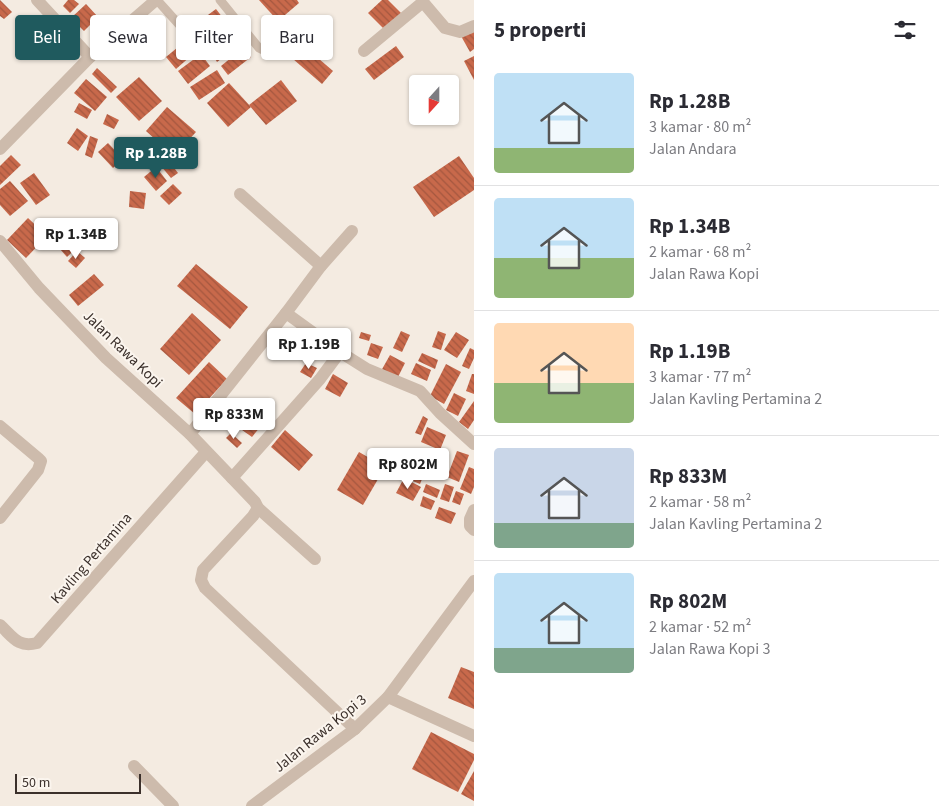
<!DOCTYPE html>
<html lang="id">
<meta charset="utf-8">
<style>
:root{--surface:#fff;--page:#f2f2f3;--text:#2b2b33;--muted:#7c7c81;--line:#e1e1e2;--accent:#1f5a5e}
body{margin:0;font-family:"Source Sans 3",sans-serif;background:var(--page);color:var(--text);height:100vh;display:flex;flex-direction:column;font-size:19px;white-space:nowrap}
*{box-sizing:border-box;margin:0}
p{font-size:16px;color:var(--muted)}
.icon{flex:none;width:28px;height:28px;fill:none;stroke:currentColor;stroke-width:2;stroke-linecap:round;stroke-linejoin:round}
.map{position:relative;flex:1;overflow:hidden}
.side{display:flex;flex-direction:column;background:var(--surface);width:465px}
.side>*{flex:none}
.top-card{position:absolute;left:15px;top:15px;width:384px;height:45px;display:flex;gap:10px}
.needle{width:32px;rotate:201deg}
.tools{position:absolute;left:409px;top:75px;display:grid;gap:10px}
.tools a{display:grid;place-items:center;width:50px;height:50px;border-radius:5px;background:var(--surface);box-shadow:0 1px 4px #0004;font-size:25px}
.scale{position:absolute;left:15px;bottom:12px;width:126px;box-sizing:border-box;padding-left:5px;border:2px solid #3b302b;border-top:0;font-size:14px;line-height:18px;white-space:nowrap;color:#3b302b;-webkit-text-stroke:4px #fbf5ee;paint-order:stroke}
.price{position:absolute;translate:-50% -42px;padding:0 11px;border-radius:5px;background:#fff;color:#222;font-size:16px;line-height:32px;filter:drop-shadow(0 1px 2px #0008)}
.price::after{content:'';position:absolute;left:50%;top:30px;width:15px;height:11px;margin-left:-8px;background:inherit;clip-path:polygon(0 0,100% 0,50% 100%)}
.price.current{background:var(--accent);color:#fff}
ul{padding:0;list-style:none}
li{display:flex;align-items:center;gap:15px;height:125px;padding:0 20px}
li+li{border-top:1px solid var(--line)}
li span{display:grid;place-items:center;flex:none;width:140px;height:100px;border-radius:5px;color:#555}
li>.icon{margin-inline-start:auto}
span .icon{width:60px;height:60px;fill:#fffc;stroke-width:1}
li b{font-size:21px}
h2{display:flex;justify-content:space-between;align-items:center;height:60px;padding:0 20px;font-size:21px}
.tag{padding:0 18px;border-radius:5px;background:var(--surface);box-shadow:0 1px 4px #0004;font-size:18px;line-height:45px}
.tag.current{background:var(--accent);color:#fff}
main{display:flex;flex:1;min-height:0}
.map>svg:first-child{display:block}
</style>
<main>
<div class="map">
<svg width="474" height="806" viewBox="0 0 474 806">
<defs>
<pattern id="building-back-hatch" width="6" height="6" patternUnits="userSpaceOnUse" patternTransform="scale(1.25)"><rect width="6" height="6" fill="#c8694b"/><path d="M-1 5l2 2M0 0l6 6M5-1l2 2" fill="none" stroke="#a4573f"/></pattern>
</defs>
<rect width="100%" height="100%" fill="#f4ebe1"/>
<!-- building -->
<g fill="url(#building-back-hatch)">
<path d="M0,0L12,12L4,19L0,16Z"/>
<path d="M68,0H74L79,4L70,13L63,6Z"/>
<path d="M259,0H297L299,3L278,21Z"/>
<path d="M382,0H388L402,14L385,30L368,13Z"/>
<path d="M86,4L98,17L84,31L71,18Z"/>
<path d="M216,9L226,22L199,42L189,29Z"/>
<path d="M310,15L323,31L309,44L296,28Z"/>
<path d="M226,25L233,33L208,51L202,43Z"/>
<path d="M474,31V49L470,52L461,36Z"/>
<path d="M238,35L244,42L217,62L212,54Z"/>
<path d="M290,35L301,46L295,52L284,41Z"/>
<path d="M189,38L199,49L176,69L166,57Z"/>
<path d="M304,46L333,71L322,84L293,59Z"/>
<path d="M396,46L404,57L374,80L365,69Z"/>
<path d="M243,48L251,57L228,75L221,66Z"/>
<path d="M201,54L210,66L188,84L178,71Z"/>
<path d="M474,56V80L464,61Z"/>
<path d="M97,68L117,87L111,93L92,74Z"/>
<path d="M217,70L225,83L199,100L190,87Z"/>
<path d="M139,77L162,101L139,121L116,97Z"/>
<path d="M86,79L107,97L95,111L74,93Z"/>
<path d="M281,80L297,101L266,125L249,105Z"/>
<path d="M229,83L251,107L228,127L207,103Z"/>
<path d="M79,103L92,110L87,119L74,112Z"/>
<path d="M167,107L196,132L174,156L146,131Z"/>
<path d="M107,114L119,120L114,129L103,124Z"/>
<path d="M77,128L88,136L78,151L67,143Z"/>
<path d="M90,136L98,139L92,158L85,155Z"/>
<path d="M108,143L123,159L113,168L98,152Z"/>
<path d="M11,155L21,165L0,185V166Z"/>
<path d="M459,156L474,178V190L434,217L413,187Z"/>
<path d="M168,160L178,173L171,178L161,166Z"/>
<path d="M156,167L167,181L156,191L144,177Z"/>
<path d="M34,173L50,195L36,205L20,183Z"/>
<path d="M10,181L28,201L10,216L0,205V189Z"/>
<path d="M173,184L182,193L169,205L160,196Z"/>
<path d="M130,191L146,193L144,209L129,207Z"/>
<path d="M28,218L47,236L26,258L7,240Z"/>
<path d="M77,230L86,239L67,257L59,248Z"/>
<path d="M77,251L85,258L76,268L68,261Z"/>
<path d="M196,264L248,307L230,329L177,286Z"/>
<path d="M94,274L104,285L78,306L69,295Z"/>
<path d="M192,313L221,340L189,375L160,349Z"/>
<path d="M401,331L410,335L402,352L393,348Z"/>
<path d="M438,331L446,334L441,350L432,347Z"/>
<path d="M361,332L371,335L369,341L359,338Z"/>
<path d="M456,332L469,340L457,358L444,350Z"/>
<path d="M371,343L383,347L378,359L367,355Z"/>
<path d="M470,348L474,350V358L469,369L462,366Z"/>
<path d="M422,353L438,360L435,369L418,361Z"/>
<path d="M390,355L405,363L397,379L381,371Z"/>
<path d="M209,362L227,379L195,414L176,398Z"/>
<path d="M306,363L317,368L311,378L300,372Z"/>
<path d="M416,363L431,370L427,381L411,374Z"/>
<path d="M446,364L461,372L444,404L430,396Z"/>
<path d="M333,374L348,383L340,397L325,389Z"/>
<path d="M472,374H474V394L466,391Z"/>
<path d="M454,393L466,399L458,416L446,410Z"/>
<path d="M474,401V420L468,429L459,422Z"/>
<path d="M241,403L255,409L252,417L238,410Z"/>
<path d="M223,404L235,412L228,424L215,417Z"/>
<path d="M243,415L260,427L252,437L235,425Z"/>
<path d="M423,416L428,419L421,435L415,433Z"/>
<path d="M427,427L446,435L440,450L421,442Z"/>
<path d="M285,430L313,455L299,471L271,447Z"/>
<path d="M231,433L242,443L237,448L226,438Z"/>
<path d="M457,451L469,455L459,482L447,477Z"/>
<path d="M359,452L385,467L363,505L337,490Z"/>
<path d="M418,455L430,460L420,484L408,479Z"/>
<path d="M469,467L474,469V487L471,494L460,489Z"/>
<path d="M404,478L421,487L413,501L396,493Z"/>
<path d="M426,484L440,490L437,498L423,492Z"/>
<path d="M445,484L454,487L449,502L440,499Z"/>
<path d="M456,491L464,494L460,505L452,502Z"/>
<path d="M423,496L435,501L431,510L420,506Z"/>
<path d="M439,507L456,513L451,524L435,518Z"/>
<path d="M461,667L474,672V709L448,698Z"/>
<path d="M431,732L474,754V760L458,792L412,769Z"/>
<path d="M474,771V801L461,794Z"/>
</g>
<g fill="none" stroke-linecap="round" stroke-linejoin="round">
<!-- service -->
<g stroke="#cdbbac" stroke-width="9">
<path d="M157,0L184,30"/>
<path d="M220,0L259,48L267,52L272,50L294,30"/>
</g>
<!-- minor -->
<g stroke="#cdbbac" stroke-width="12">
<path d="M37,0L90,57"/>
<path d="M364,51L423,2L445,28L460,32L474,26"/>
<path d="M240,194L321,266"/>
<path d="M0,241L39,288L106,358L190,434L255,502L258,508L315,559"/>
<path d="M286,313L340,352L367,369L420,391L440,413L474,444"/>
<path d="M0,426L38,458L41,461L38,470L0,518"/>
<path d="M190,434L286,313L321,266L352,231"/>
<path d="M232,478L320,379L340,352"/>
<path d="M258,508L253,516L203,570L201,580L205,588L355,729"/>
<path d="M474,510L470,519V526L474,530"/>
<path d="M0,625C13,637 18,648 37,643L206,452"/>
<path d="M388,697L474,736"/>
<path d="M134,766L173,806"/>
<path d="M252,806L355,729L388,697L474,581"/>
</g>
<!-- tertiary -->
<path stroke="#cdbbac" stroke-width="12" d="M0,149L90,57L156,0"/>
</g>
<g text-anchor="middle" stroke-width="4" stroke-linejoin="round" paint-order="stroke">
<!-- street labels -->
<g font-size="15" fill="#3b302b" stroke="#fbf5ee">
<text transform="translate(123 349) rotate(44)" y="5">Jalan Rawa Kopi</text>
<text transform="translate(91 558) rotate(-49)" y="5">Kavling Pertamina</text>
<text transform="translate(320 733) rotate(-39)" y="5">Jalan Rawa Kopi 3</text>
</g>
</g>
</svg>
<div class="tools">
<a><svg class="needle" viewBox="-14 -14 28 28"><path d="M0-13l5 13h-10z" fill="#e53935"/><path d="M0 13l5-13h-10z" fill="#7c7c81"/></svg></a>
</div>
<div class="scale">50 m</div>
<b class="price current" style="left:156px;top:179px">Rp 1.28B</b>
<b class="price" style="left:76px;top:260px">Rp 1.34B</b>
<b class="price" style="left:309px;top:370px">Rp 1.19B</b>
<b class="price" style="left:234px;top:440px">Rp 833M</b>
<b class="price" style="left:408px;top:490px">Rp 802M</b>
<div class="top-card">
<a class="tag current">Beli</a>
<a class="tag">Sewa</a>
<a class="tag">Filter</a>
<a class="tag">Baru</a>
</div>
</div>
<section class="side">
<h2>5 properti<svg class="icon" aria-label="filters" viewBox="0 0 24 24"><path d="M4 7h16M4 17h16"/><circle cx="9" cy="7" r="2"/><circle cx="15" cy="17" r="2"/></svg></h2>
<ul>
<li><span style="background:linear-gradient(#bfe0f5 75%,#8fb573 0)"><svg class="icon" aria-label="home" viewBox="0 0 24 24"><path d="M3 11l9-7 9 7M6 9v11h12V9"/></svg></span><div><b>Rp 1.28B</b><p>3 kamar · 80 m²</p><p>Jalan Andara</p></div></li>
<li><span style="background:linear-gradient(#bfe0f5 60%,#8fb573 0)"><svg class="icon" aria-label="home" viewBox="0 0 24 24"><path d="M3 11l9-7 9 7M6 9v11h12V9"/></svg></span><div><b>Rp 1.34B</b><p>2 kamar · 68 m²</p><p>Jalan Rawa Kopi</p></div></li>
<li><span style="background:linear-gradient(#ffd9b3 60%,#8fb573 0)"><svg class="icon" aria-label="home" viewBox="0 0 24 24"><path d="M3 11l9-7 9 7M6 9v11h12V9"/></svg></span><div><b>Rp 1.19B</b><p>3 kamar · 77 m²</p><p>Jalan Kavling Pertamina 2</p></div></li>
<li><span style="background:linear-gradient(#c9d6e8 75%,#7fa58c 0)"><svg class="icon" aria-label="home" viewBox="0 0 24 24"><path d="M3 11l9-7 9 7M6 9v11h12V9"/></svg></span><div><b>Rp 833M</b><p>2 kamar · 58 m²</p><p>Jalan Kavling Pertamina 2</p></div></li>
<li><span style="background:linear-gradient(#bfe0f5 75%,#7fa58c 0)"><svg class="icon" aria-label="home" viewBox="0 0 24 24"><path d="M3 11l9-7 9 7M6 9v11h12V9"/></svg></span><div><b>Rp 802M</b><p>2 kamar · 52 m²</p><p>Jalan Rawa Kopi 3</p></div></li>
</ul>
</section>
</main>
